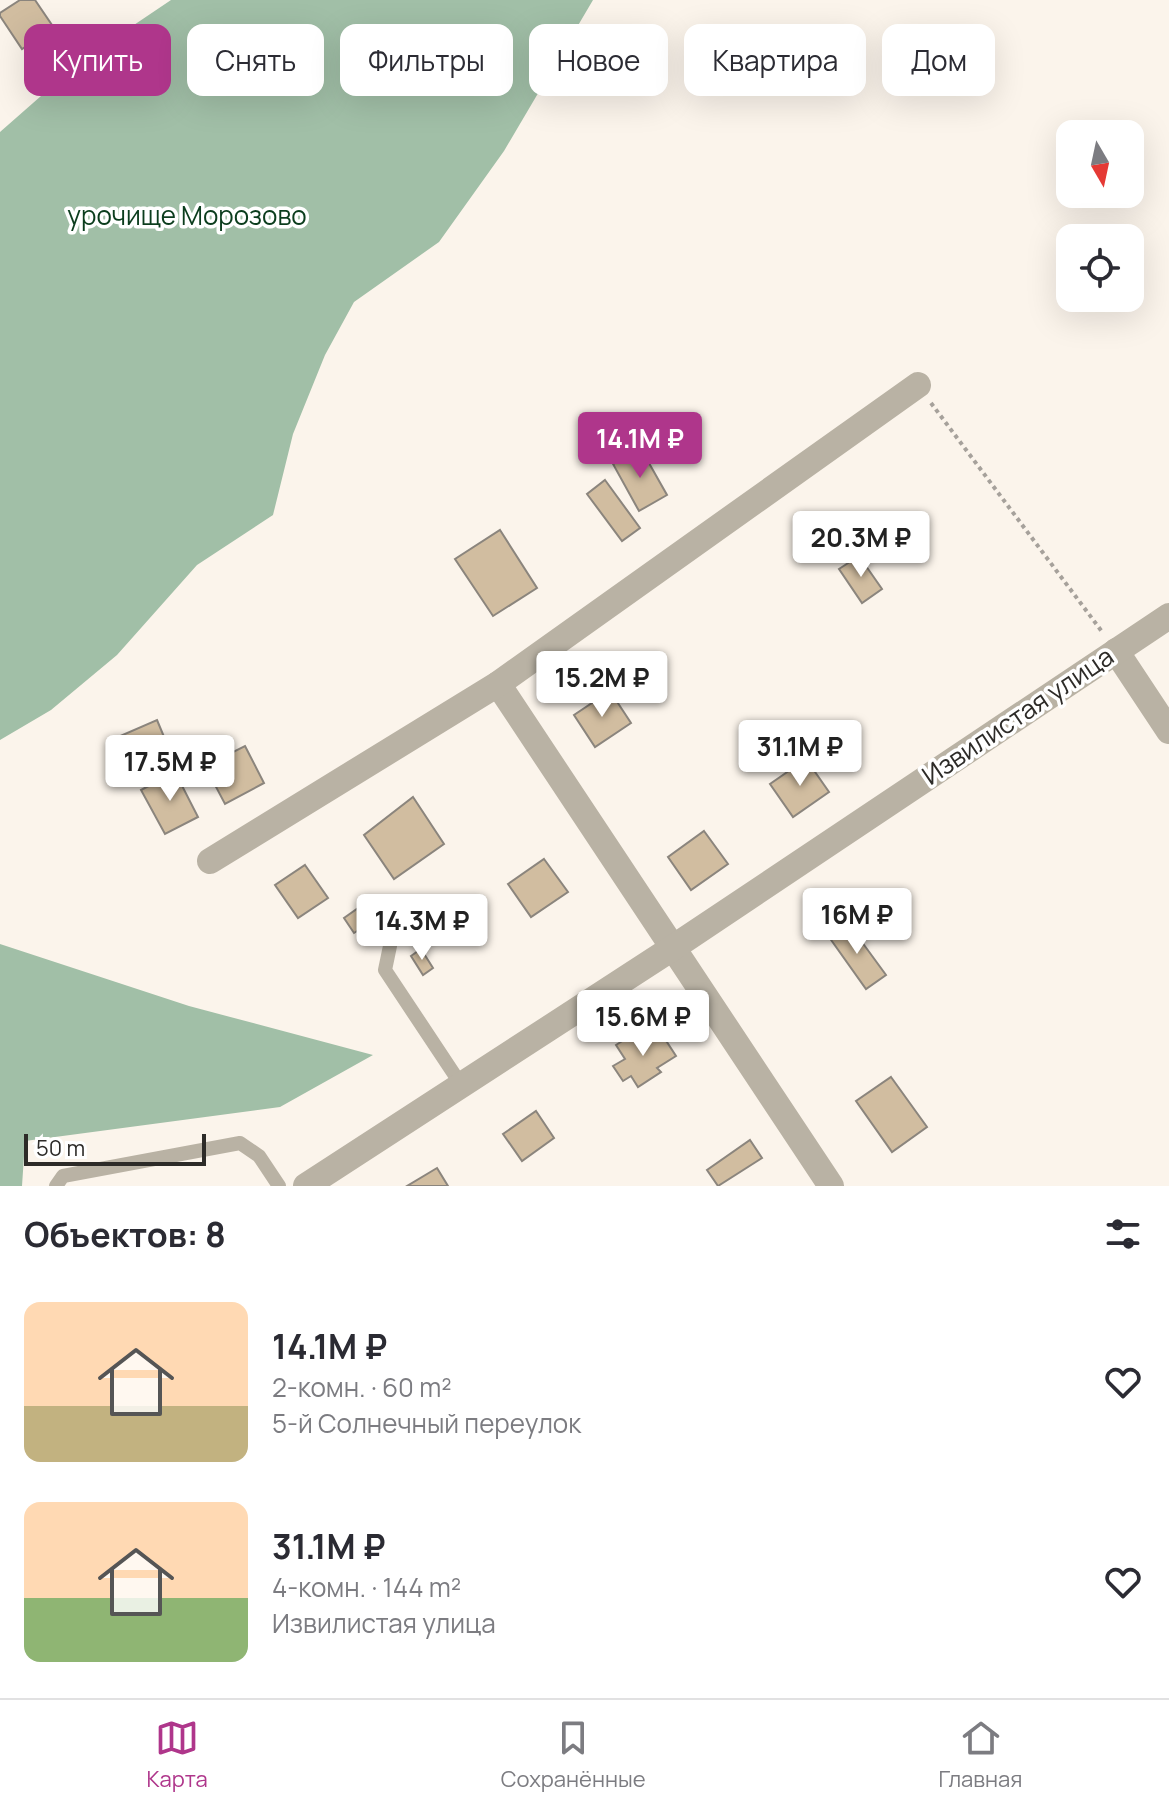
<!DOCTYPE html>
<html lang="ru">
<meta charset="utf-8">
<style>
:root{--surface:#fff;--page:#f7f7f7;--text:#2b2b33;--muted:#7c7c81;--line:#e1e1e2;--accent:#af368b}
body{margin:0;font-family:Manrope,sans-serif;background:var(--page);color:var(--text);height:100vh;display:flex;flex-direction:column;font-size:30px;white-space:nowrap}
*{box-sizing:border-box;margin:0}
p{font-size:26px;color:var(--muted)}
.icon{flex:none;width:44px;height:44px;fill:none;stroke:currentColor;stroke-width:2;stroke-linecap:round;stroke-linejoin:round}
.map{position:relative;height:1186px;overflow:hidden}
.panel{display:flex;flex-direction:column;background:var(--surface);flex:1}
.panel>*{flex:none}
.hud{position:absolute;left:24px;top:24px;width:1122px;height:72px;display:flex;gap:16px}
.needle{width:52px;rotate:171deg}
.fabs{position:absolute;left:1056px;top:120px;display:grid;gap:16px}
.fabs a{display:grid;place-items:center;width:88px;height:88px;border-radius:16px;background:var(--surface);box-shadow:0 8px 32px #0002;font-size:40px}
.scale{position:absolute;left:24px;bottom:20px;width:182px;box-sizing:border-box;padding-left:8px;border:4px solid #2d2b28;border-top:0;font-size:22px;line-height:28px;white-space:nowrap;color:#2d2b28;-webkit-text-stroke:6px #fff;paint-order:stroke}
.price{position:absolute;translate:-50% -68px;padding:0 18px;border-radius:8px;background:#fff;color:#222;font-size:26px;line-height:52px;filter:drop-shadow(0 2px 4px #0008)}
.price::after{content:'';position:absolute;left:50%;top:48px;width:24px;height:18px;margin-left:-12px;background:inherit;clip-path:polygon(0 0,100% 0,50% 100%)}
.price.on{background:var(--accent);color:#fff}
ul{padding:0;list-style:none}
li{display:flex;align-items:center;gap:24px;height:200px;padding:0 24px}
li span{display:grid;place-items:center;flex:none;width:224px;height:160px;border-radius:16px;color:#555}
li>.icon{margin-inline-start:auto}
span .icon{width:96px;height:96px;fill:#fffc;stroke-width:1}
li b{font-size:34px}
h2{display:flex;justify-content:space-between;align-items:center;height:96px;padding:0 24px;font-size:34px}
.tag{padding:0 28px;border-radius:16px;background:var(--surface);box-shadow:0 8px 32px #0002;font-size:28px;line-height:72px}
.tag.on{background:var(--accent);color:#fff}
.dock{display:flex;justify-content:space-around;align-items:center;height:112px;border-top:2px solid var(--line);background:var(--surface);font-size:22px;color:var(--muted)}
.dock a{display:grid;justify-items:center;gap:4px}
.dock .on{color:var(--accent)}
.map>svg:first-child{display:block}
</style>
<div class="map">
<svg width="1169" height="1186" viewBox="0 0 1169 1186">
<rect width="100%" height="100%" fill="#fbf4eb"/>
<!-- forest -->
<g fill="#a1bfa7">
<path d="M171,0H593L504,151L439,242L354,302L325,355L293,434L273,515L197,565L117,655L51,710L0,740V132L82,60Z"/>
<path d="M0,944L189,1006L373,1055L280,1107L25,1141L22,1186H0Z"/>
</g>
<!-- building -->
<g fill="#d1bda0" stroke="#8b857d" stroke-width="2">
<path d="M20,0H35L54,28L22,49L0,16V13Z"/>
<path d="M641,449L667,495L639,511L613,464Z"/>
<path d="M605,480L640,528L622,541L587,494Z"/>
<path d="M500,530L537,588L493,616L455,559Z"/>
<path d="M859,556L882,589L862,603L839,569Z"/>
<path d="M610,691L631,723L595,747L574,715Z"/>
<path d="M157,720L167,744L121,763L111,740Z"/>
<path d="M245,746L264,783L225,804L205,766Z"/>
<path d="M806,759L829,792L793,817L770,784Z"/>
<path d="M175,772L198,817L165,834L141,790Z"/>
<path d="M413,797L444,844L394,879L364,835Z"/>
<path d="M704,831L728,864L691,890L668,857Z"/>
<path d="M544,859L568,892L531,917L508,884Z"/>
<path d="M305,865L328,898L298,918L275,885Z"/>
<path d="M371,899L382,915L354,933L344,918Z"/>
<path d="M848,923L886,975L866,989L829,937Z"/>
<path d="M421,949L433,968L423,975L411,956Z"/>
<path d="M638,1031L646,1043L661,1033L676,1056L657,1068L661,1072L638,1087L631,1076L623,1081L613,1066L625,1059L616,1045Z"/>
<path d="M891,1077L927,1127L892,1152L856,1101Z"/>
<path d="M536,1111L554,1138L522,1161L503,1134Z"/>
<path d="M750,1140L762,1158L718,1186L707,1170Z"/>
<path d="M437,1168L448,1186H407Z"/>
</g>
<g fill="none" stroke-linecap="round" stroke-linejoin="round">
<!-- path -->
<path stroke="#a6a19b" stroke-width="4" stroke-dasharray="4 4" stroke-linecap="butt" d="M931,403L1103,633"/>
<!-- lane -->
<g stroke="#b9b2a4" stroke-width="14">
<path d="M390,946L385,970L462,1086"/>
<path d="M56,1186L63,1176L240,1143L259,1156L279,1186"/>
</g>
<!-- street -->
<g stroke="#b9b2a4" stroke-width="26">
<path d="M1116,651L1169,731"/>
<path d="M498,684L831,1186"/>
<path d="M210,861L498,684L918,385"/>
<path d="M306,1186L671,949L1169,616"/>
</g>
</g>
<g text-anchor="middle" stroke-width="7" stroke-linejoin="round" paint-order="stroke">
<!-- park labels -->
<g font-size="26" fill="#0b3d1d" stroke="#fff">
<text x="187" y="225">урочище Морозово</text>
</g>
<!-- street labels -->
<g font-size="26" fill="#2d2b28" stroke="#fff">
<text transform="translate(1018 716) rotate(-34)" y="9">Извилистая улица</text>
</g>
</g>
</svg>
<div class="fabs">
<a><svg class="needle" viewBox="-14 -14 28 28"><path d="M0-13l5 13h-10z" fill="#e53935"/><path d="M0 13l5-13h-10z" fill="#7c7c81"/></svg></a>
<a><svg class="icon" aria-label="locate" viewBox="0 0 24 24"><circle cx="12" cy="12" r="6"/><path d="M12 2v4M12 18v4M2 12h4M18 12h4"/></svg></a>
</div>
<div class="scale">50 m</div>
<b class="price on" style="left:640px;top:480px">14.1M ₽</b>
<b class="price" style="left:861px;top:579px">20.3M ₽</b>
<b class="price" style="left:602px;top:719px">15.2M ₽</b>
<b class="price" style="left:800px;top:788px">31.1M ₽</b>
<b class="price" style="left:170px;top:803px">17.5M ₽</b>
<b class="price" style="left:857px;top:956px">16M ₽</b>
<b class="price" style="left:422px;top:962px">14.3M ₽</b>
<b class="price" style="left:643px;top:1058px">15.6M ₽</b>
<div class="hud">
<a class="tag on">Купить</a>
<a class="tag">Снять</a>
<a class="tag">Фильтры</a>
<a class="tag">Новое</a>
<a class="tag">Квартира</a>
<a class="tag">Дом</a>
</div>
</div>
<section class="panel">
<h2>Объектов: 8<svg class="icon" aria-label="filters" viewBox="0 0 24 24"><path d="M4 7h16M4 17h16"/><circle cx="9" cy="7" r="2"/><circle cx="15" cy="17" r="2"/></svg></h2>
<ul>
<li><span style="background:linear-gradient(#ffd9b3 65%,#c2b280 0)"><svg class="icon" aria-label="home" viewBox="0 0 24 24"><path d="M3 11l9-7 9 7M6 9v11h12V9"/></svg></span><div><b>14.1M ₽</b><p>2-комн. · 60 m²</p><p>5-й Солнечный переулок</p></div><svg class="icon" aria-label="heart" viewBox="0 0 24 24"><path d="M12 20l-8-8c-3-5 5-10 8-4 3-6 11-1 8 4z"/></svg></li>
<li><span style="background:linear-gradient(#ffd9b3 60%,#8fb573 0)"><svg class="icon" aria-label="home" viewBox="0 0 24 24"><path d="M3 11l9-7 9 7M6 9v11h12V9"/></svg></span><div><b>31.1M ₽</b><p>4-комн. · 144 m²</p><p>Извилистая улица</p></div><svg class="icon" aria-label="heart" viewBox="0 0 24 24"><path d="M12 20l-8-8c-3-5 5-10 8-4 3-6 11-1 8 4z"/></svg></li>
</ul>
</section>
<nav class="dock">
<a class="on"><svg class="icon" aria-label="map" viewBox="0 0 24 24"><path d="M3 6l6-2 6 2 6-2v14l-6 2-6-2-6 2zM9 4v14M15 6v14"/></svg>Карта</a>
<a><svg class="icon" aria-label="saved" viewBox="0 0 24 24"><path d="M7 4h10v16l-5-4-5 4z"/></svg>Сохранённые</a>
<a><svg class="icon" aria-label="home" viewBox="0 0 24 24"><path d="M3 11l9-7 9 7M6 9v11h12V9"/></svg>Главная</a>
</nav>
